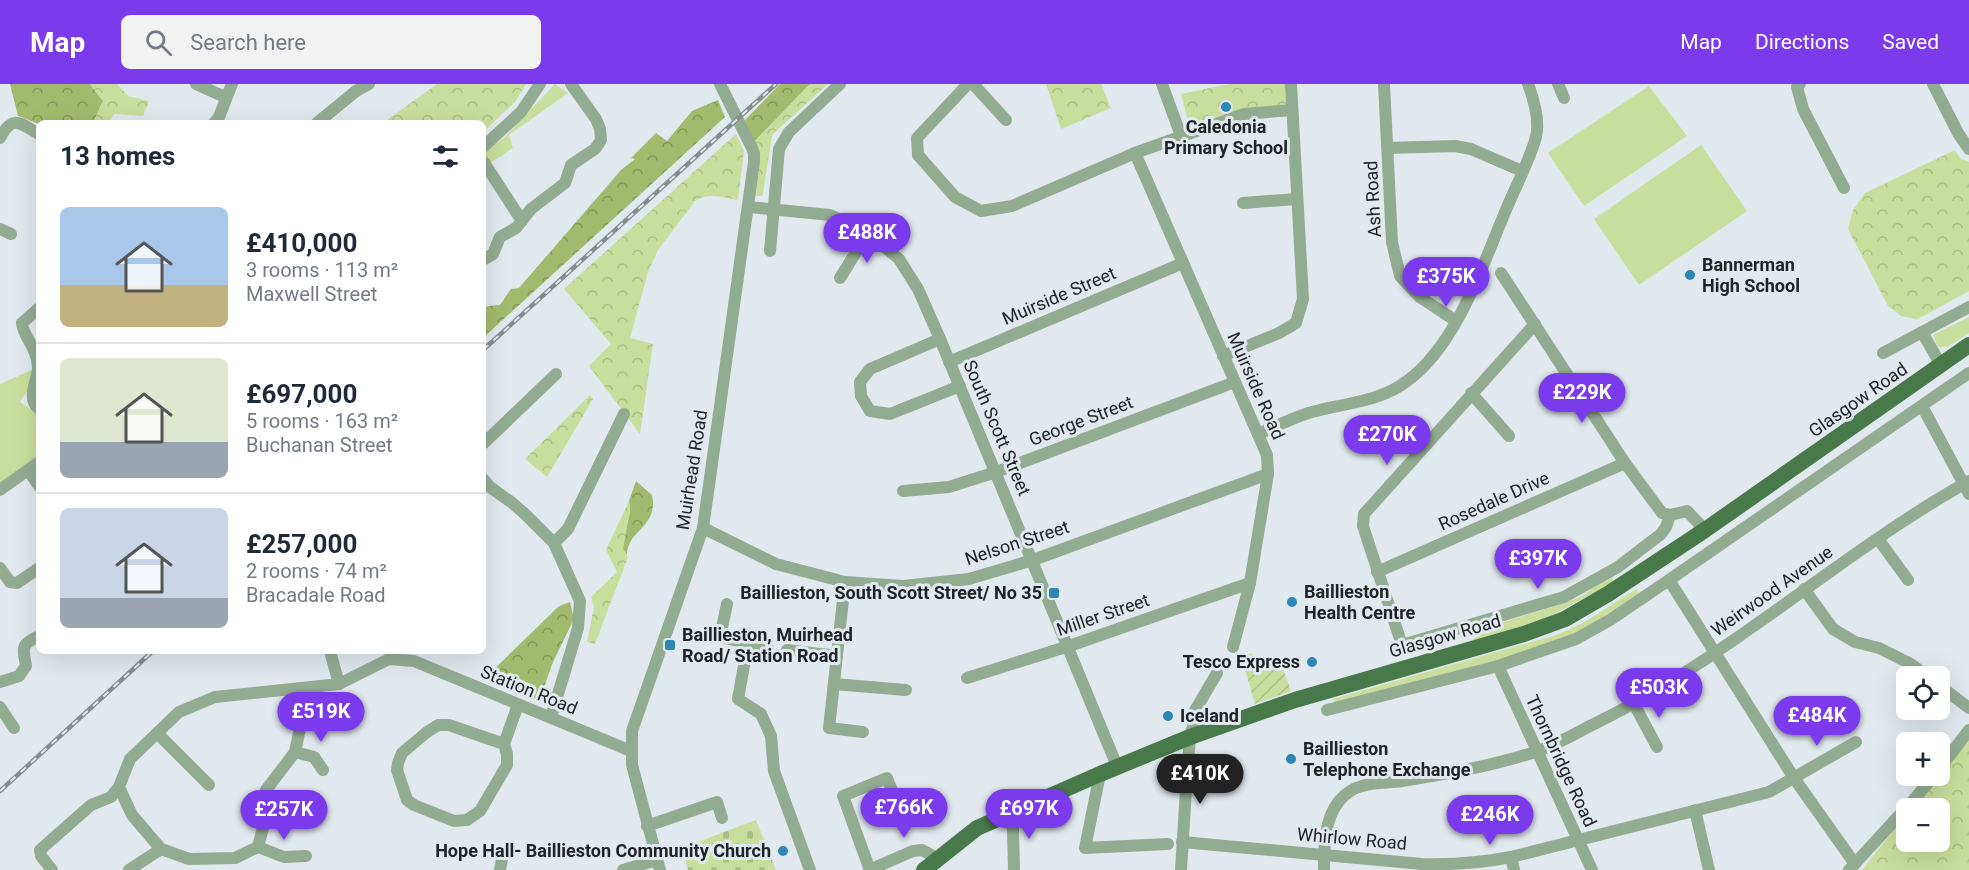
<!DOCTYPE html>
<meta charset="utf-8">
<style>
:root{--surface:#fff;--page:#f2f2f3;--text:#1f2937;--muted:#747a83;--line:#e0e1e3;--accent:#7c3aed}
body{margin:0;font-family:Roboto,sans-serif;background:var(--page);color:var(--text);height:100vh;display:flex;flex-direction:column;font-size:22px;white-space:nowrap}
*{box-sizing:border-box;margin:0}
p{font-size:20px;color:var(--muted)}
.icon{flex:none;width:33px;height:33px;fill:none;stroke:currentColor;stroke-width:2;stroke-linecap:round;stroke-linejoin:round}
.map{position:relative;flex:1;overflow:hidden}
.panel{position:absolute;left:36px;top:36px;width:450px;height:534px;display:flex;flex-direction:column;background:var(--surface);border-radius:9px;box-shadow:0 6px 24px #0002}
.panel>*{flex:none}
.fabs{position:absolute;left:1896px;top:582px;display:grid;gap:12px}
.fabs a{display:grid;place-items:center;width:54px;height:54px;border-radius:9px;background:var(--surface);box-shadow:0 6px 24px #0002;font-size:30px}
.price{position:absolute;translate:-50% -51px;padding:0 14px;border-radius:21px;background:var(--accent);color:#fff;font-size:20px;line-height:39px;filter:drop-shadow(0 2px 3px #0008)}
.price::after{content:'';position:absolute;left:50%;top:36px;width:18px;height:14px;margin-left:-9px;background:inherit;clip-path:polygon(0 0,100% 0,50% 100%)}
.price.current{background:#222;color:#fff}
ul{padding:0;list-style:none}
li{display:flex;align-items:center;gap:18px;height:150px;padding:0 24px}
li+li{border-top:2px solid var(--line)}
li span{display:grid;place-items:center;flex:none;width:168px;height:120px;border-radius:9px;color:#555}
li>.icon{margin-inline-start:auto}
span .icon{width:72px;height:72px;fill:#fffc;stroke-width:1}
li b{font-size:26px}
h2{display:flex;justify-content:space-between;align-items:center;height:72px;padding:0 24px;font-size:26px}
header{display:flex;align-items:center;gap:36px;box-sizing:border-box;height:84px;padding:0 30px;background:var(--accent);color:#fff}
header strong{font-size:28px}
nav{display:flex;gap:33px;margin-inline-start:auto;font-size:21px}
.search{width:420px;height:54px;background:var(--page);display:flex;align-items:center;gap:15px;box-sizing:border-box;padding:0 21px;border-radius:9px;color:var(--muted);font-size:22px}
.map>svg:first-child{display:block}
</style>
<header>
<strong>Map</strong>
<div class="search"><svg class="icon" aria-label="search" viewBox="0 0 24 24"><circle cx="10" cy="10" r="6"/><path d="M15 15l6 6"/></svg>Search here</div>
<nav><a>Map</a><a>Directions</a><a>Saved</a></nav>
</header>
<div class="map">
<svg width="1969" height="786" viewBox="0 0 1969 786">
<defs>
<pattern id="forest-crowns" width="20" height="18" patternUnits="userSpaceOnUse" patternTransform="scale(1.5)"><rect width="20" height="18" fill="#a3ba6e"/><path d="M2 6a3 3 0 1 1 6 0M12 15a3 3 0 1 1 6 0" fill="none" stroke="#84975a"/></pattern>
<pattern id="cemetery-stones" width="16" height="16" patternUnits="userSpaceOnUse" patternTransform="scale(1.5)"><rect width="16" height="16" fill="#c9de9c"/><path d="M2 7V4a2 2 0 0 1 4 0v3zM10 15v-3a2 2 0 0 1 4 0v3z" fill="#acbe86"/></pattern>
<pattern id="park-crowns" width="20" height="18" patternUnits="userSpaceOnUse" patternTransform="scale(1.5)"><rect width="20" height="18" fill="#c9de9c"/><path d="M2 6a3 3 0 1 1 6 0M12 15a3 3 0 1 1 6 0" fill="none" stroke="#acbe86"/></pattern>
<pattern id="garden-furrows" width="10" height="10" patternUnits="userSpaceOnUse" patternTransform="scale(1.5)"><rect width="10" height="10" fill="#c9de9c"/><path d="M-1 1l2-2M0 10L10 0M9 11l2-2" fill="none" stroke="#acbe86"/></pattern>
</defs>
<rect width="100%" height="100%" fill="#e1e9ef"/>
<!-- grass -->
<g fill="#c9de9c">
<path d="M555,0L568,9L509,51L513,64L489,80L484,72V68L504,54Z"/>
<path d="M1649,2L1687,52L1584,122L1548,69Z"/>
<path d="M1701,61L1747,127L1639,201L1594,135Z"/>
<path d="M1969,233V249L1947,263H1938L1933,251Z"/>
<path d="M34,285L31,300L20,318L39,331V371L19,388L0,400V300Z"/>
<path d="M1610,492L1615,498L1556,529L1525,542L1470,558L1490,542L1565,519L1582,512Z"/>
<path d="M1636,505L1640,511L1584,545L1552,561L1337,620L1333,615L1556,551L1583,539Z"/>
</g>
<!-- forest -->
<g fill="url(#forest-crowns)">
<path d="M10,0H90L103,17L93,39L39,40L18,32Z"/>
<path d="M780,0H810L753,59L745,36Z"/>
<path d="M718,16L725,33L483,254V225L488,222L500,221L511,205L519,204L621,86L635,75L631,74L656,49L667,57L692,27Z"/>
<path d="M636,397L652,411C659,443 627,446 627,471L623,465L624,455L630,427L629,417Z"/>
<path d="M570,518L574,535L553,578L539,617L497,599L489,598L486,593L559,522Z"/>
</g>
<!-- cemetery -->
<path fill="url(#cemetery-stones)" d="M756,736L776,786H688L682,764Z"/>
<!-- park -->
<g fill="url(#park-crowns)">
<path d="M90,0H117L128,12L149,17L143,32L114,30L109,39H93L103,17Z"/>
<path d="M437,0H526L515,18L483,48V39H383Z"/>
<path d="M810,0H828L772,51L763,110L762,112H756L753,108V59Z"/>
<path d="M1046,0H1101L1111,24L1061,45Z"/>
<path d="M1229,0H1290L1288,20L1223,31L1189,41L1181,10Z"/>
<path d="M736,50L744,67L738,116C723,113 708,108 695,117L658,166L648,188L630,254L653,260L640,350L589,282L611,260L564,205Z"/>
<path d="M1955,66L1960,74L1969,78V207L1918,235L1901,232L1888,222L1848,145L1853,126L1865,109Z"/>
<path d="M590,311L593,315L547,393L525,375Z"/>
<path d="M629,417L630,427L623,465L628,473L595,560L587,558L594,523L591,513L617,488L606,466Z"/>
<path d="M1969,651V786H1862L1906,730V758H1940V724H1911Z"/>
</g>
<!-- garden -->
<path fill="url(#garden-furrows)" d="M1240,568L1280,576L1291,607L1255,620Z"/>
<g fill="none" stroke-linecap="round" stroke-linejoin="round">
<!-- minor -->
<g stroke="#92ac92" stroke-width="12">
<path d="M196,0L225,13"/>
<path d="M968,0L917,54L918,71L955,113L981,127L1012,122L1135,69L1244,30L1292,26"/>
<path d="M973,0L1006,36"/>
<path d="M1162,0L1181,52"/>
<path d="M1384,0L1392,158L1400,192L1420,213L1456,237"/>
<path d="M1558,0L1564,14"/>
<path d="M1800,0L1797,3L1803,25L1844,104"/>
<path d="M1933,0L1958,49L1969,65"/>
<path d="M214,39L219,33L232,0"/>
<path d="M317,39L356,7L369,0"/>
<path d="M0,54C13,30 19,39 39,50"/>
<path d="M483,63L521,28L540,0"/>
<path d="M1388,64L1455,62L1471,65L1522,87"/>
<path d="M1135,69L1267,371L1268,390L1250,499L1233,563"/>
<path d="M483,77L522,137"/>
<path d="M1243,119L1297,115"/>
<path d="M749,123L830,131L868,149L899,175L918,205L940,255L1117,682"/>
<path d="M0,145L11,150"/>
<path d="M770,167L779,65L789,48L840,0"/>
<path d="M483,176L493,170L500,153L516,144L531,125L565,99L571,81L595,65L601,56L600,45L596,35L571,0"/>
<path d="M1501,189L1625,379L1662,429L1670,431L1687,427L1705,446"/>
<path d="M840,194L868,149"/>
<path d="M39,224L22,239C22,251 38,264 38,284C37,298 26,315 39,325"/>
<path d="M1535,240L1364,430L1363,442L1402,561L1564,513L1618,483L1661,450L1666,443L1670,431"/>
<path d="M1922,248L1941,281"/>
<path d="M940,255L870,285L860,298L861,312L870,327L890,330L960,302"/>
<path d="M1883,269L1969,223"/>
<path d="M1223,272L1279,249L1296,239L1303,215L1291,0"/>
<path d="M949,278L1183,179"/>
<path d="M1471,309L1509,352"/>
<path d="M1922,322L1969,410"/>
<path d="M1258,350C1275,343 1294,333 1312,328C1344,319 1380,318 1407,297C1458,260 1484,177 1508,121C1517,100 1530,75 1536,53C1540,36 1534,16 1528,0"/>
<path d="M483,360L556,290"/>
<path d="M28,386L39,402"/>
<path d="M483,395L490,403L511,418L525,430L554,459L580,517L578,544L551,633"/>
<path d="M0,406L39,378"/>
<path d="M903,407L949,403L996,388L1235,298"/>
<path d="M703,444L776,480L845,498L903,502L969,495L1033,476L1268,390"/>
<path d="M1878,455L1908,496"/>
<path d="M554,459L568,445L624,330"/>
<path d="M0,484L10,498L17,499L39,484"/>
<path d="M1377,488L1625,379"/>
<path d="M1669,496L1794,694L1855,780"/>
<path d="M845,498L829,644L863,648"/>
<path d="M1804,505L1833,545L1855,558L1879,564L1911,580L1927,592"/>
<path d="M727,520L720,553L767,563"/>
<path d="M748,559L738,615L761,630L771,652L774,687L810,786"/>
<path d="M787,566L837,572"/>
<path d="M330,567L339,600"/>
<path d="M1498,582L1592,786"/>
<path d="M967,594L1069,562L1250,499"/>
<path d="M0,598L19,592L26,582C23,563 20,561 39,552"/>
<path d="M834,600L906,606"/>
<path d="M1940,602L1969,624"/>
<path d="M298,604L302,635L295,668L266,706L265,736L258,763L235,774L189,775L161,765L132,731L119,703L130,675L179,628L215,613L339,600L389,575L414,577L631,667"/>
<path d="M1634,620L1657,663"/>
<path d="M0,623L14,644"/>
<path d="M1327,626L1498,582L1576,555L1610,536L1669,496L1969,289"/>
<path d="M157,649L209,701"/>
<path d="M504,660L449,641H438L427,648L402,669L398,679L397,686L407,716L414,721L454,737L467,736L480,727L507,681V670L504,660L518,621"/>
<path d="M295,668L314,673L323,686"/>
<path d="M1940,684L1969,646"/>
<path d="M1100,690L1085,764L1168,760"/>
<path d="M1695,726L1709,786"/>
<path d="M1008,730L1013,745L1014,786"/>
<path d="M647,742L717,718L722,734"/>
<path d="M1182,758L1422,780C1454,781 1480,779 1511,773L1769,708L1856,658"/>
<path d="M258,763L284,773L306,772"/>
<path d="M1511,773L1514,786"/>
<path d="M52,786L41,772L40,766L91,721L111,713L119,703"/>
<path d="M129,786L161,765"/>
<path d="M500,786L502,775"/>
<path d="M623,786L657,776"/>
<path d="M660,786L632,681V647L703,444L754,78V69L751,62L720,0"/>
<path d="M869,786L913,767L922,766L937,774"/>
<path d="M870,786L843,712L887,694L901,729"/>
<path d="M1181,786L1186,705L1190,653L1193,642V630L1217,589"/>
<path d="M1324,786C1324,763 1324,736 1339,717C1345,710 1354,704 1362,702C1374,698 1389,699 1402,697C1446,690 1492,682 1535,668C1557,661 1579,647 1600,637C1732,571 1841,469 1969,397"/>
<path d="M1849,786L1917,712L1934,692"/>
</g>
<!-- major -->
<path stroke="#48794a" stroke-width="16" d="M924,786L977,744L1100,690L1190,653L1295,616L1524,550L1565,535L1608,510L1705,446L1969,261"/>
<!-- rail casing -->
<g stroke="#868c90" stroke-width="4.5">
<g id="rail">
<path d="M483,266L776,0"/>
<path d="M0,707L153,567"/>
</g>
</g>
<!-- rail -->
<use href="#rail" stroke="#e1e9ef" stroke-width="2" stroke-dasharray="7" stroke-linecap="butt"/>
</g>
<!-- markers -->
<g fill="#2e86b4" stroke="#e1e9ef" stroke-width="2">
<circle cx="1226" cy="23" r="6"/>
<circle cx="1690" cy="191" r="6"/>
<rect x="1048" y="503" width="12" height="12" rx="3"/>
<circle cx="1292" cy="518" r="6"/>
<rect x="664" y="555" width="12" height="12" rx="3"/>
<circle cx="1312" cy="578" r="6"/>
<circle cx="1168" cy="632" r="6"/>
<circle cx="1291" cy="675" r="6"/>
<circle cx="783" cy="767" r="6"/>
</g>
<g text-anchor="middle" stroke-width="6" stroke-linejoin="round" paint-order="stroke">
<!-- poi labels -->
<g font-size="18" font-weight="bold" fill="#202325" stroke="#e1e9ef" text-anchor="start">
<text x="1226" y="49" text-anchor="middle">Caledonia<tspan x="1226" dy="21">Primary School</tspan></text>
<text x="1702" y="187">Bannerman<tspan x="1702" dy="21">High School</tspan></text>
<text x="1304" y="514">Baillieston<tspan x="1304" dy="21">Health Centre</tspan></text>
<text x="1042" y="515" text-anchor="end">Baillieston, South Scott Street/ No 35</text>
<text x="682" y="557">Baillieston, Muirhead<tspan x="682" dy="21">Road/ Station Road</tspan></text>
<text x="1300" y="584" text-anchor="end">Tesco Express</text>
<text x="1180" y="638">Iceland</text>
<text x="1303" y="671">Baillieston<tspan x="1303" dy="21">Telephone Exchange</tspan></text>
<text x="771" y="773" text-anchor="end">Hope Hall- Baillieston Community Church</text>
</g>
<!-- street labels -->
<g font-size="18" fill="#202325" stroke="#e1e9ef">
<text transform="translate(1373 115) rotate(-93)" y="6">Ash Road</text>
<text transform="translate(1059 212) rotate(-23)" y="6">Muirside Street</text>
<text transform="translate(1256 302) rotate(66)" y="6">Muirside Road</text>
<text transform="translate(1858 316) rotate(-35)" y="6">Glasgow Road</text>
<text transform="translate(1081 337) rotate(-21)" y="6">George Street</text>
<text transform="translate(997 344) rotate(67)" y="6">South Scott Street</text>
<text transform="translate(692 386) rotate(-81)" y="6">Muirhead Road</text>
<text transform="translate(1494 417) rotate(-24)" y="6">Rosedale Drive</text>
<text transform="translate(1017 459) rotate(-18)" y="6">Nelson Street</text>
<text transform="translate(1772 507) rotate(-35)" y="6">Weirwood Avenue</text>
<text transform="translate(1103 531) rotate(-19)" y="6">Miller Street</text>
<text transform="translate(1445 552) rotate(-16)" y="6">Glasgow Road</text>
<text transform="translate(529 606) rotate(22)" y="6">Station Road</text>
<text transform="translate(1561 677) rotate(65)" y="6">Thornbridge Road</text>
<text transform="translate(1352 755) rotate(5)" y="6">Whirlow Road</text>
</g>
</g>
</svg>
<div class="fabs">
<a><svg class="icon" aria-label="locate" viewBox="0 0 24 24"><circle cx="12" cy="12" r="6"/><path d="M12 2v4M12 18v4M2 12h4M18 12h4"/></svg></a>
<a>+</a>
<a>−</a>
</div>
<b class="price" style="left:867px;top:180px">£488K</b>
<b class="price" style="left:1446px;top:224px">£375K</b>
<b class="price" style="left:1582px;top:340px">£229K</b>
<b class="price" style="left:1387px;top:382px">£270K</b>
<b class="price" style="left:1538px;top:506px">£397K</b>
<b class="price" style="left:1659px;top:635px">£503K</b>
<b class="price" style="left:321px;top:659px">£519K</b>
<b class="price" style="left:1817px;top:663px">£484K</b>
<b class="price current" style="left:1200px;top:721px">£410K</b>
<b class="price" style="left:904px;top:755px">£766K</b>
<b class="price" style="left:1029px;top:756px">£697K</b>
<b class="price" style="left:284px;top:757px">£257K</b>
<b class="price" style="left:1490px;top:762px">£246K</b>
<section class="panel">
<h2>13 homes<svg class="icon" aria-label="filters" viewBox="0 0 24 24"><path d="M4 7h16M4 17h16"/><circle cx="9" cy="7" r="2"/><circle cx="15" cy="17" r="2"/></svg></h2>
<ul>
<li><span style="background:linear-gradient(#a9c7e8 65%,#c2b280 0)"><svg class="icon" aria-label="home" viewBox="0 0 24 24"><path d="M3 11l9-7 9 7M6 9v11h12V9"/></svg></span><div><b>£410,000</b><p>3 rooms · 113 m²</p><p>Maxwell Street</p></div></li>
<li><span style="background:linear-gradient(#dfe7d0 70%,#9aa5b1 0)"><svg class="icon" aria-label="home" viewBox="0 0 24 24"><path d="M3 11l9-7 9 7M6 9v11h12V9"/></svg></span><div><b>£697,000</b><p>5 rooms · 163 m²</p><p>Buchanan Street</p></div></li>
<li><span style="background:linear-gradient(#c9d6e8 75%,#9aa5b1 0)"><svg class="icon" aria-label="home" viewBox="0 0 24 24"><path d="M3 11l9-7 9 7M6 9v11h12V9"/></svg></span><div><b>£257,000</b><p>2 rooms · 74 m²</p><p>Bracadale Road</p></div></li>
</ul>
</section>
</div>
